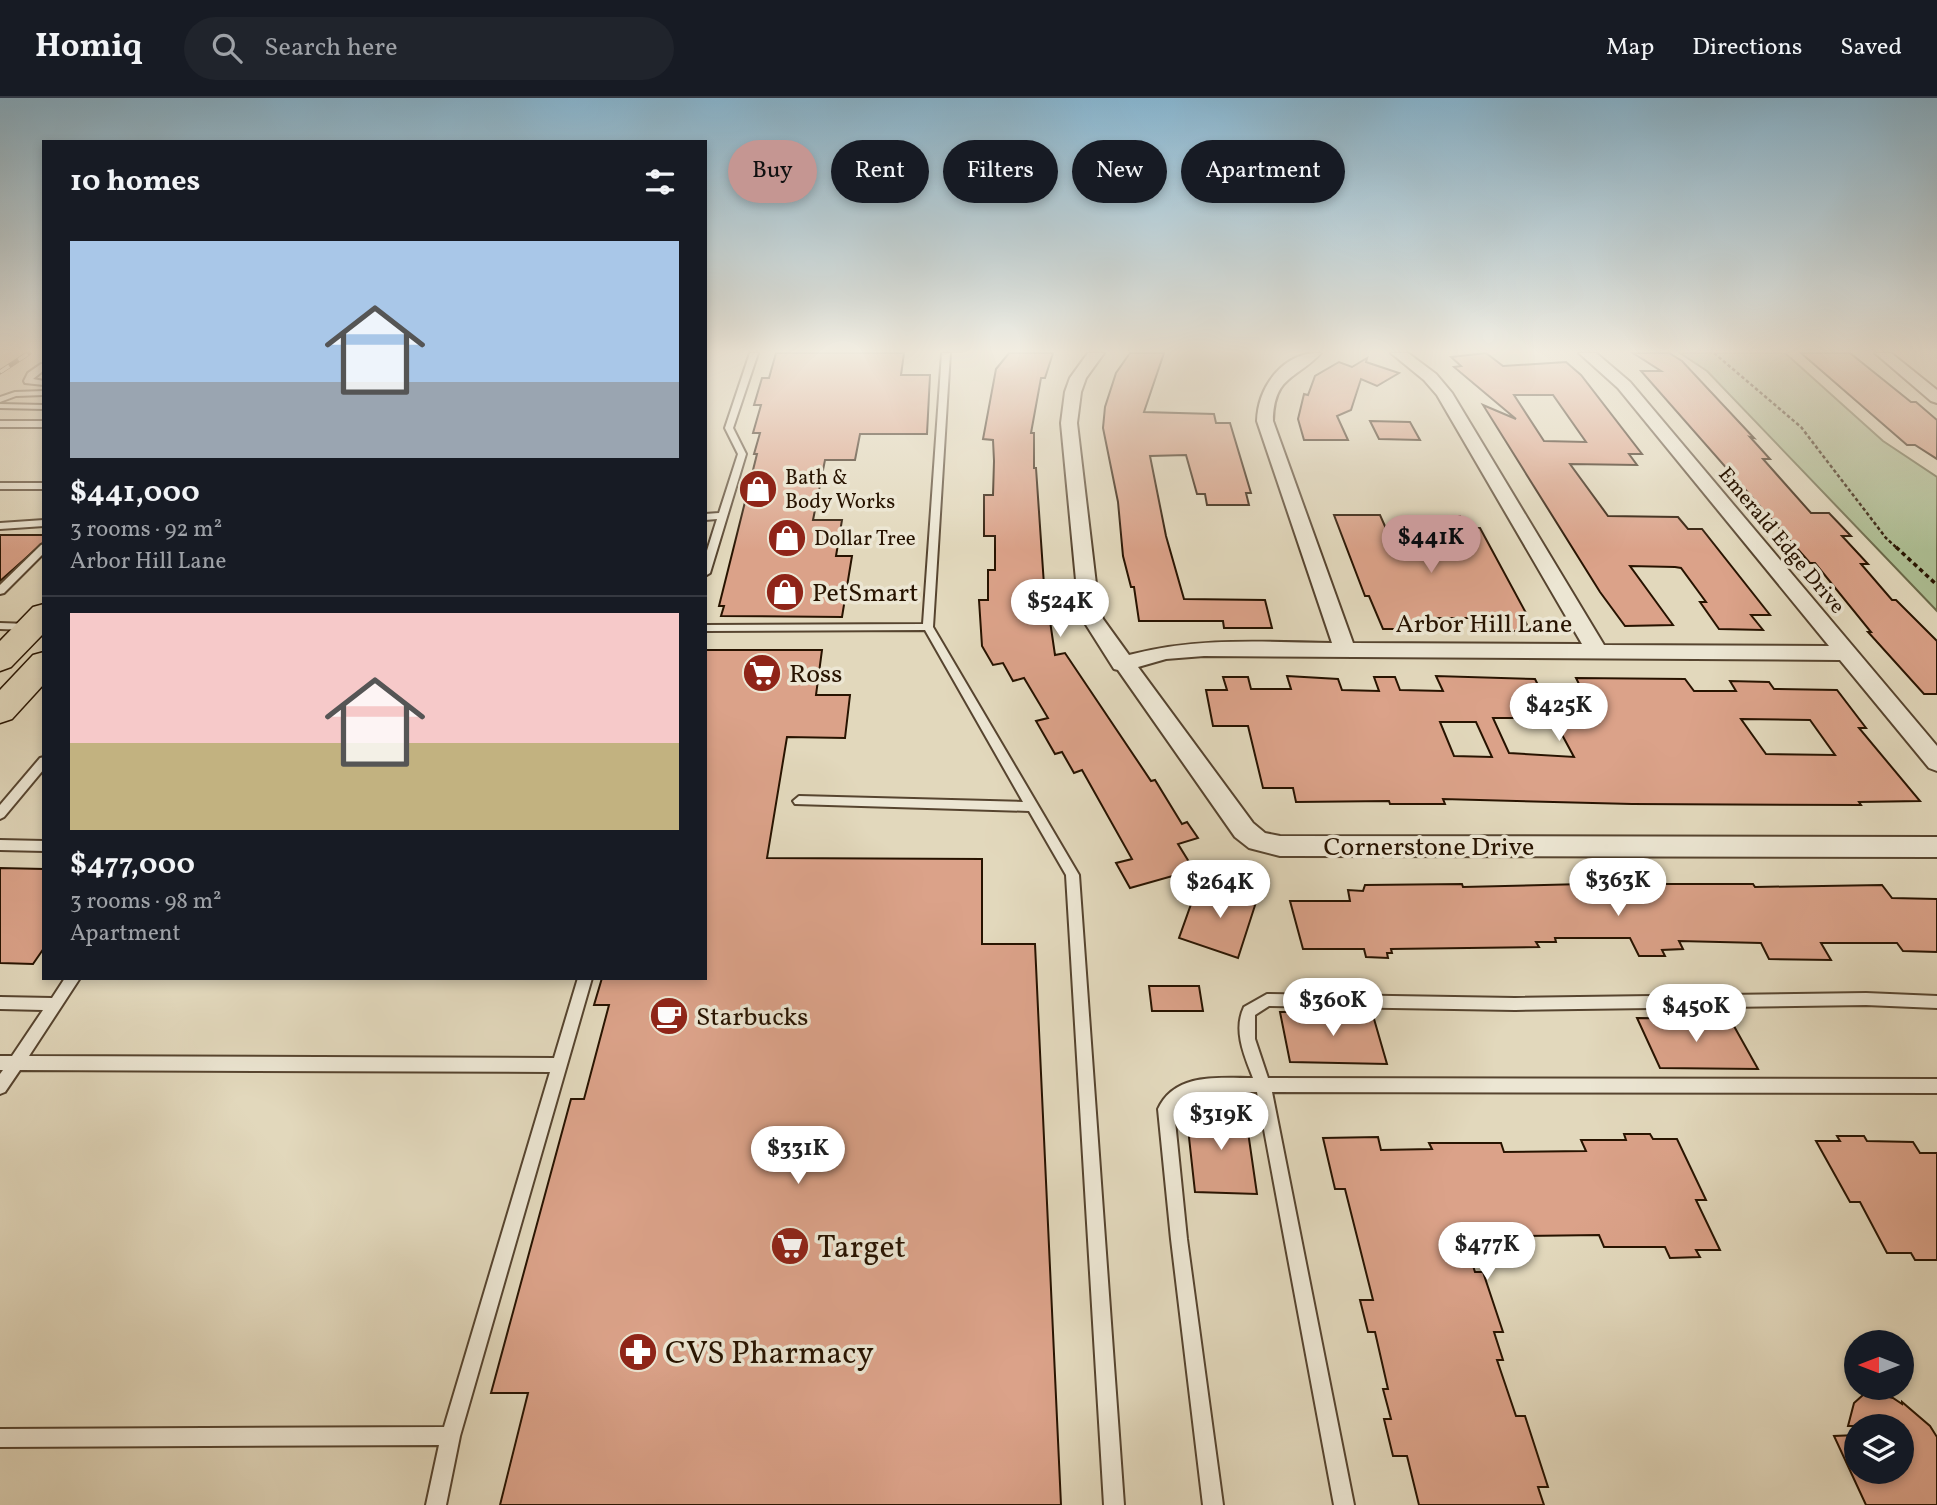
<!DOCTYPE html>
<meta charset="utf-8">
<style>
:root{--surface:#171b24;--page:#20242c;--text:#f1f3f6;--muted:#9ea1a6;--line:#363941;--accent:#c59692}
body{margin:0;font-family:Vollkorn,serif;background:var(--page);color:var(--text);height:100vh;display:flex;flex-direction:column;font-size:26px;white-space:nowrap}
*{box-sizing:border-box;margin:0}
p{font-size:23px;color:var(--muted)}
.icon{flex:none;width:38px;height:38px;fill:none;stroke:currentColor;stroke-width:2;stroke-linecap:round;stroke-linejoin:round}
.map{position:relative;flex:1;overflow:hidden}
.side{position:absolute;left:42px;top:42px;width:665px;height:840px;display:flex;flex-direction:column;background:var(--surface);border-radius:0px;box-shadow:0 4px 10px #0003}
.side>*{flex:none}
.hud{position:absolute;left:728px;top:42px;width:665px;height:63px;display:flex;gap:14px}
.needle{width:46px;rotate:270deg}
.fabs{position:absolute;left:1844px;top:1232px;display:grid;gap:14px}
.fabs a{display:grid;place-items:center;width:70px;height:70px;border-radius:50%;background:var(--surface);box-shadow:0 4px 10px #0003;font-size:35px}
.price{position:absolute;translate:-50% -60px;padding:0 16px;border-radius:24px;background:#fff;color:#222;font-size:23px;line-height:46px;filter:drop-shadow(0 2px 4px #0008)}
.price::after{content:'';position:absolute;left:50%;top:42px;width:21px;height:16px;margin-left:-10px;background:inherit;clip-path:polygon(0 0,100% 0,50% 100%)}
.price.selected{background:var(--accent);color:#111}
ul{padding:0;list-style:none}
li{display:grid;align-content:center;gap:14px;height:371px;padding:0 28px}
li+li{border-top:2px solid var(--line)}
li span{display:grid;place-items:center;height:217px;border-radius:0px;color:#555}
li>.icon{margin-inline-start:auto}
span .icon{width:126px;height:126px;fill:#fffc;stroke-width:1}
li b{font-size:30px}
h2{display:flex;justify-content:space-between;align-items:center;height:84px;padding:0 28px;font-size:30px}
.pill{padding:0 24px;border-radius:32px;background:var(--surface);box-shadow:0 4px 10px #0003;font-size:24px;line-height:63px}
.pill.selected{background:var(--accent);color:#111}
header{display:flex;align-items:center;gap:42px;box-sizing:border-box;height:98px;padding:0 35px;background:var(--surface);border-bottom:2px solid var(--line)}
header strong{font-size:33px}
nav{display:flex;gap:38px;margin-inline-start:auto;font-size:24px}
.search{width:490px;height:63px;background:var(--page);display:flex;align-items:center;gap:18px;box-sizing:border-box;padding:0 24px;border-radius:38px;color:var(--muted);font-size:26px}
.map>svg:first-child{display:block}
</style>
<header>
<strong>Homiq</strong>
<div class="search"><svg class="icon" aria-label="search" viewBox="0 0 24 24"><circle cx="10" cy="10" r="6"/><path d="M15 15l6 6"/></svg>Search here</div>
<nav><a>Map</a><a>Directions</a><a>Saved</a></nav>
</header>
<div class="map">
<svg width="1937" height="1407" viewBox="0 0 1937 1407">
<rect width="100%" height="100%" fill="#e2d8bc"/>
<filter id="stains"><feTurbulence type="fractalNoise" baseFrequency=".00286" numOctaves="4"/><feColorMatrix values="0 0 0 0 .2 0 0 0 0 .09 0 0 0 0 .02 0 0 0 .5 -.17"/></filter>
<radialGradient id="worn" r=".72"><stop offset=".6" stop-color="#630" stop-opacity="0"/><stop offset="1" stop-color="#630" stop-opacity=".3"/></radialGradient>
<!-- green -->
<path fill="#aec095" stroke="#6a6a4a" stroke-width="2" d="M1680,255H1785L1883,343L1937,379V513L1707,273Z"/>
<!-- building -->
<g fill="#dba289" stroke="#271300" stroke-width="2" fill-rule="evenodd">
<path d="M776,255H904L901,277H930L927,336H860L855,362H825L813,422H842L836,458H852L842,519L721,518L724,508H719L757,356H754L760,335H753L761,307H754L762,280H769Z"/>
<path d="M1009,255H1053L1045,280H1041L1031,335H1034V370H1036L1046,516H1049L1055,557L1065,555L1151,683L1155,682L1182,726L1187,724L1198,740L1178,746L1194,772L1130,790L1116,765L1132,761L1082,672L1074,675L1062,654L1055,656L1036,623L1048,620L1024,580L1013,583L1003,565L993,567L982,548L979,502H988V472H995V438H984V397H993L994,363L993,342L983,341L996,271Z"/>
<path d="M1130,255H1164L1144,314L1214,316L1216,325H1230L1251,395H1246L1249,407H1207L1205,396H1197L1186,357L1150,358L1166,438L1184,501L1265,502L1272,530H1224L1223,523H1139L1134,489H1131L1123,458L1118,404L1103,330L1105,309L1116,275Z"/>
<path d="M1486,255L1503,268L1566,264L1581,277L1642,356H1629L1637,367L1570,366L1608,418L1678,419L1688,431H1702L1770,517H1751L1763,532L1719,531L1700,504H1706L1681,470L1675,469L1630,468L1673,527L1625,528L1600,494L1483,307L1516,321L1454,269L1461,268L1451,259ZM1514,297H1553L1586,344L1544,343Z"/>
<path d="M1633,255H1669L1682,263L1754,340L1750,339L1770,361H1763L1811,415H1829L1851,438H1842L1868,466H1861L1892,502H1896L1937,543V596H1924L1868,534H1871L1815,465H1810L1641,273H1661Z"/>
<path d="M1801,255H1850L1911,304H1916L1937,322V361L1915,347H1907Z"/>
<path d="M1367,260L1366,264L1399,275L1377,288L1361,281L1351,312L1337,318L1348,342H1304L1298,321L1304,296L1308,297L1315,278L1339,264L1352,269Z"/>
<path d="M1370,323L1410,324L1420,342L1379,341Z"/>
<path d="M1334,417H1380L1392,444H1430L1417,418H1460L1466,430H1480L1526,515H1521L1530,533H1480L1474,520H1436L1441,531H1383L1369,498H1365Z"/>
<path d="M0,437H44V444L0,483Z"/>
<path d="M705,552H822L816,597H850L845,640L787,639L767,760L982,761V846H1035L1061,1407H500L528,1295H491L571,1001H584L609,907H594L602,880H705Z"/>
<path d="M1287,578L1338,581L1342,592L1379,593L1374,579H1395L1400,592L1443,593L1436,578L1535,581L1540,591L1582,592L1576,580L1685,581L1694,593H1736L1730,583L1769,584L1774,591L1837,592L1866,630H1859L1920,703L1859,704L1861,707L1632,706L1443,701L1445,706H1390L1389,703L1296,704L1293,690H1263L1248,628H1213L1206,592H1227L1223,579H1248L1251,591H1291ZM1493,620H1553L1574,659L1509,655ZM1741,621L1810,622L1835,657L1766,656ZM1440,624H1476L1492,659L1454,658Z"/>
<path d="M0,770L44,771V850L33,866L0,865Z"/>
<path d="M1200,781L1219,813L1229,785L1259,795L1238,860L1179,840Z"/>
<path d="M1462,786L1463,789L1584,786L1586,791L1626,790L1624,786H1753L1755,789L1882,787L1892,800L1937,801V854L1903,853L1897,845H1821L1831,862L1769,861L1761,845L1679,843L1683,851L1662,852L1665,858H1639L1630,840H1555L1556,844H1536L1539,849L1391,851L1392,855H1387L1388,860L1366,859L1364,851H1303L1290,803H1350L1348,792L1363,793L1365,787Z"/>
<path d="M1149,888H1199L1203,913H1152Z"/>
<path d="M1280,914H1372L1387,966L1290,964Z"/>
<path d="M1637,920L1730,921L1758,971L1660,970Z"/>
<path d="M1186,1012L1245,1013L1257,1096L1195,1094Z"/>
<path d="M1624,1036H1650L1653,1041H1677L1706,1102H1696L1720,1152H1696L1700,1159L1670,1160L1665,1149H1604L1599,1137L1464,1139L1475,1174H1483L1503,1234H1494L1503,1262H1497L1516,1318H1525L1548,1389H1538L1544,1407H1419L1407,1358H1393L1384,1321H1391L1383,1291H1388L1375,1234H1368L1360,1202H1373L1345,1091H1335L1323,1040L1378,1039L1381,1052L1432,1051L1429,1045H1501L1504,1054L1586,1053L1581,1042H1626Z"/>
<path d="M1837,1038H1864L1867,1043L1913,1044L1920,1055H1937V1162H1915L1911,1155H1887L1860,1104H1850L1816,1043H1840Z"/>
<path d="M1876,1296L1893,1300L1902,1306V1304L1930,1328L1937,1339V1407H1866L1834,1338L1857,1337V1374H1902V1328H1848L1854,1305L1863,1297Z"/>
</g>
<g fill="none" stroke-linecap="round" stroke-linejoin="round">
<!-- lane casing -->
<g stroke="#56442f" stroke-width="4">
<g id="lane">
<path d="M750,255H758L733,330L746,356L710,475L705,478V459L717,421L705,422V416L719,415L738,356L725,330Z"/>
<path d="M942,255H950L933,529L1079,777L1124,1407H1104L1066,777L1029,713L795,706L793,703L799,698L1023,704L925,532L705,533V527L923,526Z"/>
<path d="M41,266H44V272L33,281L44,283V287L25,285L24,283L28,275Z"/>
<path d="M44,293V297L16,298L0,304V299L15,294Z"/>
<path d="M0,306L44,307V311L0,310Z"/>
<rect x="0" y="323" width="44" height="6"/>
<rect x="0" y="385" width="44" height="6"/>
<path d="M44,422V428L0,431V425Z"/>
<path d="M44,446V455L4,495L0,496V487L41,447Z"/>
<path d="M0,525L28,526L33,529L28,532L0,531Z"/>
<path d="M44,659V671L4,719L0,721V707L40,660Z"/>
<path d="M0,742L44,743V753L0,752Z"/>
<path d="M65,880H80L29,958L554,960L578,880H592L460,1338L446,1407H426L439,1347L0,1349V1331L444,1329L550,974L20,972L5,994L0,996V976L3,972H0V958H12L43,912L0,911V899L52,900Z"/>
<path d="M1866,895L1937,898V910L1866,907L1515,912L1269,908L1255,917V941L1268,980L1937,981V995L1272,994L1354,1407H1334L1257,994H1202L1185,999L1174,1013L1187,1141L1223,1407H1203L1171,1141L1158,1011C1175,974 1219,980 1253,980C1244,957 1233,932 1244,909L1267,896L1515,900Z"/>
</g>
</g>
<!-- street casing -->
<g stroke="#56442f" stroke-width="4">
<g id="street">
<path d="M1088,255H1104L1086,280L1081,294L1077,325L1098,503L1103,521L1129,557C1197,539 1263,544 1332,545L1257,323C1258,288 1284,253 1321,255C1296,282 1274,277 1273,323L1353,545L1582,546L1437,297L1424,282L1391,255H1408L1436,276L1452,295L1604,547L1829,548L1618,290L1579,255H1596L1630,284L1937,648V673L1929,670L1840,562L1204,558L1166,561L1138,569L1253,725L1265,735L1280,738L1937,739V759L1280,758L1249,750L1235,739L1118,572L1114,571L1083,522L1078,503L1061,325L1065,294L1070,280Z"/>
<path d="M1875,255H1891L1937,292V305L1931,303Z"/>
</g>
</g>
<!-- primary casing -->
<g stroke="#271300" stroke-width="3">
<g id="primary">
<path d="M44,506V535L11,569L0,573V543L33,509Z"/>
<path d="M44,554V586L12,621L0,625V592L33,557Z"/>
</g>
</g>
<!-- path-far1 -->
<path stroke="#271300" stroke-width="2.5" stroke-dasharray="3.5 2.5" stroke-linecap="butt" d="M1714,255L1801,329L1886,440L1898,451"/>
<!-- path -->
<path stroke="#271300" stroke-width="3.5" stroke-dasharray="4.5 3.5" stroke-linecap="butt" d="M1896,449L1937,487"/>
<!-- lane -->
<use href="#lane" fill="#ece6d3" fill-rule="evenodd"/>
<!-- street -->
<use href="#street" fill="#ece6d3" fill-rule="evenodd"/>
<!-- primary -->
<use href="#primary" fill="#e2d8bc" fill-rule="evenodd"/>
<!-- rail casing -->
<g stroke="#271300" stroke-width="5">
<path id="rail" d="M0,274L29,255"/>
</g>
<!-- rail -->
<use href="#rail" stroke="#ece6d3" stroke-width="3.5" stroke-dasharray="11" stroke-linecap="butt"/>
</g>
<!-- sky -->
<linearGradient id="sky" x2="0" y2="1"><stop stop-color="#87b6d1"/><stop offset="0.56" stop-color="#f2ede1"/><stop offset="1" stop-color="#f2ede1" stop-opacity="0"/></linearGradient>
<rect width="1937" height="452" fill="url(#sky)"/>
<!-- icons -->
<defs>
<g id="shop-disc" transform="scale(2.0125)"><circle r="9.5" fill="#8f2418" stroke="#ece6d3"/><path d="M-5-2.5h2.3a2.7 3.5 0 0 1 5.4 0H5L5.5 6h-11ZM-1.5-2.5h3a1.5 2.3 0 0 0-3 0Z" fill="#fff"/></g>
<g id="supermarket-disc" transform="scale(2.0125)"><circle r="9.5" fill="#8f2418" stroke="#ece6d3"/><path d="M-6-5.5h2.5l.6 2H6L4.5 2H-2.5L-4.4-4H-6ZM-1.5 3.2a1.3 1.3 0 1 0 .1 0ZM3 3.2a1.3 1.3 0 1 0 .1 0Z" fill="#fff"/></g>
<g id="cafe-disc" transform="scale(2.0125)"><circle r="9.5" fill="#8f2418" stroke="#ece6d3"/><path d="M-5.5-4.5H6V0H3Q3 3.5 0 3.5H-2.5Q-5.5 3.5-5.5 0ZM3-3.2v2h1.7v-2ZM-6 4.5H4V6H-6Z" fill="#fff"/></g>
<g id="pharmacy-disc" transform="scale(2.0125)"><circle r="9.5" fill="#8f2418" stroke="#ece6d3"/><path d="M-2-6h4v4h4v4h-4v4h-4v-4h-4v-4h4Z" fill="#fff"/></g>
</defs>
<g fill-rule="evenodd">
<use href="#shop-disc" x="758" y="391"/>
<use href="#shop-disc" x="787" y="440"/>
<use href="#shop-disc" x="785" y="494"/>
<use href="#supermarket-disc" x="762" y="575"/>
<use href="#cafe-disc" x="669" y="918"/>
<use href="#supermarket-disc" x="790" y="1148"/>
<use href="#pharmacy-disc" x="638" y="1254"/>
</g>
<g text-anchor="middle" stroke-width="7" stroke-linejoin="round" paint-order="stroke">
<!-- far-poi labels -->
<g font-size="21" fill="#271300" stroke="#ece6d3" text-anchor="start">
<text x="785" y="386">Bath &amp;<tspan x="785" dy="24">Body Works</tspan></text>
<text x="814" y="447">Dollar Tree</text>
</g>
<!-- far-street labels -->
<g font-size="21" fill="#271300" stroke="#ece6d3">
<text transform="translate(1782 442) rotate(50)" y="7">Emerald Edge Drive</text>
</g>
<!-- poi labels -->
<g font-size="26" fill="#271300" stroke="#ece6d3" text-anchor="start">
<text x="812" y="503">PetSmart</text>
<text x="789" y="584">Ross</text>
<text x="696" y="927">Starbucks</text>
</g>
<!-- street labels -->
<g font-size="26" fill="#271300" stroke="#ece6d3">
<text x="1484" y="534">Arbor Hill Lane</text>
<text x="1429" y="757">Cornerstone Drive</text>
</g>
<!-- near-poi labels -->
<g font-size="32" fill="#271300" stroke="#ece6d3" text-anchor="start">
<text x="817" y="1159">Target</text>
<text x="665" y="1265">CVS Pharmacy</text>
</g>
</g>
<rect width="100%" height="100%" filter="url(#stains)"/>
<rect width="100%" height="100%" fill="url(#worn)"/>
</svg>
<div class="fabs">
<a><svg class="needle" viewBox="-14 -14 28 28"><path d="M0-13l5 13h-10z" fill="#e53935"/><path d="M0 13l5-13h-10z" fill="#9ea1a6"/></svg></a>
<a><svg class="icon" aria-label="layers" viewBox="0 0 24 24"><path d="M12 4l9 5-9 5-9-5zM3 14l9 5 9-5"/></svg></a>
</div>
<b class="price selected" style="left:1431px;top:477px">$441K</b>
<b class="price" style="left:1060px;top:541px">$524K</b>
<b class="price" style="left:1559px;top:645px">$425K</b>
<b class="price" style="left:1618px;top:820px">$363K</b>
<b class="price" style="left:1220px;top:822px">$264K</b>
<b class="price" style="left:1333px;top:940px">$360K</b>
<b class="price" style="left:1696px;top:946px">$450K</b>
<b class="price" style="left:1221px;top:1054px">$319K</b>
<b class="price" style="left:798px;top:1088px">$331K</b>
<b class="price" style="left:1487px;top:1184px">$477K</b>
<div class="hud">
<a class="pill selected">Buy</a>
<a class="pill">Rent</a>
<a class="pill">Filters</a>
<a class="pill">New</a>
<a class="pill">Apartment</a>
</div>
<section class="side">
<h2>10 homes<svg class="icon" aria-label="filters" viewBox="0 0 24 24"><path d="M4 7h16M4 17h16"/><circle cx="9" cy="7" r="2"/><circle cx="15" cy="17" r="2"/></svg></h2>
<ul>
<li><span style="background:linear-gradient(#a9c7e8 65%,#9aa5b1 0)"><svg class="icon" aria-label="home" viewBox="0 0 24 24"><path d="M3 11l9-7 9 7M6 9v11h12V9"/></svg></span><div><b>$441,000</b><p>3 rooms · 92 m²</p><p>Arbor Hill Lane</p></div></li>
<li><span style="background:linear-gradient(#f6c9c9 60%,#c2b280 0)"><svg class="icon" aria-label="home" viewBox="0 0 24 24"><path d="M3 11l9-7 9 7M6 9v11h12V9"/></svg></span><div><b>$477,000</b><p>3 rooms · 98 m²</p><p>Apartment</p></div></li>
</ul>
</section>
</div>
